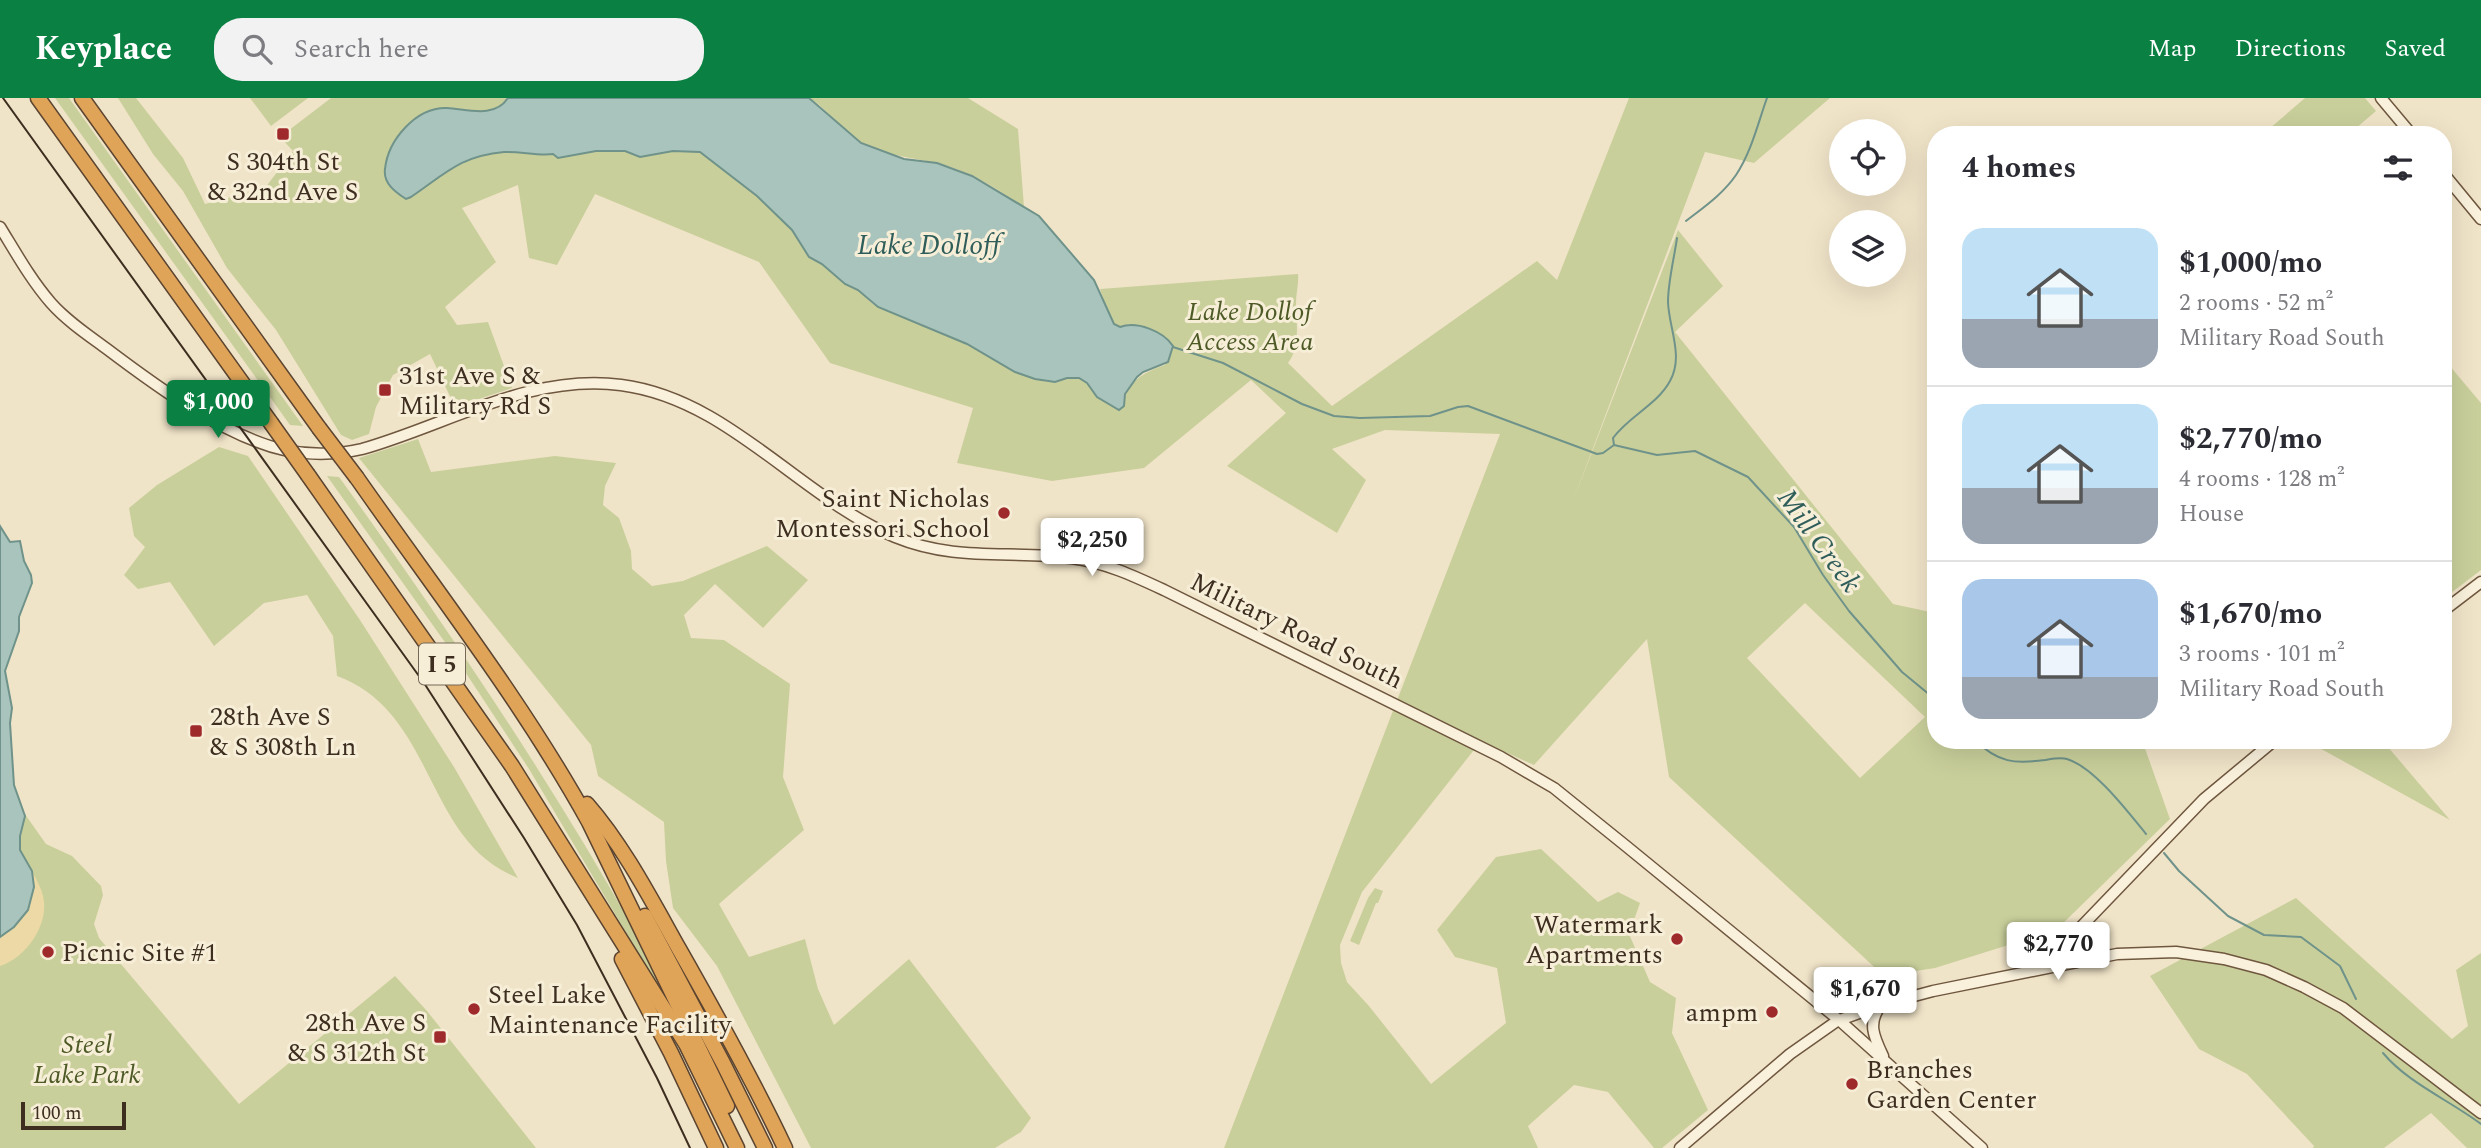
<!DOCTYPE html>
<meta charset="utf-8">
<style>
:root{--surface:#fff;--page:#f2f2f3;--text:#2b2b33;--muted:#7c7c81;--line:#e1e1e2;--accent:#0b8043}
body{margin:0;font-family:Spectral,serif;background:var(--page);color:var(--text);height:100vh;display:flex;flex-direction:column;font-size:26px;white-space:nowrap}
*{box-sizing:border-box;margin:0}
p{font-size:23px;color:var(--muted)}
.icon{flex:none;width:38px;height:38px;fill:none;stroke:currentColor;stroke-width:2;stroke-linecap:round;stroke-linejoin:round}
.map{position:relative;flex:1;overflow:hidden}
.details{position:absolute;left:1927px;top:28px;width:525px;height:623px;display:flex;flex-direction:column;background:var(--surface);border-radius:28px;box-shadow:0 7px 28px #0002}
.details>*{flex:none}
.controls{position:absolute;left:1829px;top:21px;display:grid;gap:14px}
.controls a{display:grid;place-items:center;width:77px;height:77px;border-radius:50%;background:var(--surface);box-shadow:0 7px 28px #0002;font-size:35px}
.scale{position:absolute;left:21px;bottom:18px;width:105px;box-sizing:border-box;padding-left:7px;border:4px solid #3d2e20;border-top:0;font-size:19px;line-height:24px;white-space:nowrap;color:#3d2e20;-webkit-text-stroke:5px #f7eed8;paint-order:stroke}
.price{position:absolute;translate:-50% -60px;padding:0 16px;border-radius:7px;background:#fff;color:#222;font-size:23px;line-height:46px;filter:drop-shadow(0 2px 4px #0008)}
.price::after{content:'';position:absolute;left:50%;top:42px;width:21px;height:16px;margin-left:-10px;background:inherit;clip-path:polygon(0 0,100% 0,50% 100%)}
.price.current{background:var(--accent);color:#fff}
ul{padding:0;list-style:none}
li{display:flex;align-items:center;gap:21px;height:175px;padding:0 35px}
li+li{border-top:2px solid var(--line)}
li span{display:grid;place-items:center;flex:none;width:196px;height:140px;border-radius:21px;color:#555}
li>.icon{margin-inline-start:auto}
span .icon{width:84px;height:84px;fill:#fffc;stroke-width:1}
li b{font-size:30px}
h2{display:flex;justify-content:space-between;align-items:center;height:84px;padding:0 35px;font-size:30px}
header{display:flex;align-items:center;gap:42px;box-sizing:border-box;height:98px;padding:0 35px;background:var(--accent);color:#fff}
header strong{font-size:33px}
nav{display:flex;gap:38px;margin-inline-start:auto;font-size:24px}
.search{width:490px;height:63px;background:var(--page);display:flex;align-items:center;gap:18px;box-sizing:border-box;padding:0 24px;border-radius:28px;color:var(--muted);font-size:26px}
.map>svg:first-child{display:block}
</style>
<header>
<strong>Keyplace</strong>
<div class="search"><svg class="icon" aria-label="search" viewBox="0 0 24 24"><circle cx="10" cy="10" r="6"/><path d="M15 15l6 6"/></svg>Search here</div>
<nav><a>Map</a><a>Directions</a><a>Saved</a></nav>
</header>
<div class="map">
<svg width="2481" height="1050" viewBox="0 0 2481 1050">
<rect width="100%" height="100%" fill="#f0e4c8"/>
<!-- green -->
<g fill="#c9cf9b" fill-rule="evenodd">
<path d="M55,0H69L303,328L290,327Z"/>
<path d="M118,0H136L183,60L205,106L265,90L293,53L280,39L331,0H508C495,18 467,15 447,10L389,87L395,94L406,101L411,99C444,76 463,59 504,54C520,52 537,58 553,56L558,60L596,53H625L640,59L673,53L700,54L757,98L792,132L809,159L822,166L845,186L858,192L873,206L978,251L1021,276L1048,284H1055L1070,279L1079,280L1087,285L1096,298L1109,305L1124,308C1124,284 1145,274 1165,267L1173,248L1165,239L1140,228L1130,226L1121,229L1116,228L1110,221L1100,191L1298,176C1299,186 1296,195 1296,205C1296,225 1301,248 1288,265L1332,308L1537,163L1557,182L1629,0H1830L1754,65L1705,54L1573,403L1678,132L1723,188L1675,234L1893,506L1935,515L1936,642H2142L2170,721L2056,832L1935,870L1884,878L1669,679L1647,541L1534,667L1481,643L1362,794L1340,847L1341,865L1347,884L1369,908L1431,986L1506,925L1497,870L1455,859L1437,832L1496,759L1541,751L1598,804L1618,794L1640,805L1629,836L1650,884L1676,900L1672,935L1708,1012L1662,1050H1654L1608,994L1574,987L1528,1028L1538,1050H1224L1500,336L1385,332L1332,351L1366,382L1337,435L1227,368L1286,315L1251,282L1144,370L1052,383L957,365L973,310L830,265L759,164L595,96L557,167L529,160L518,87L462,110L496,164L445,209L457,227L488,224L512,290L455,309L430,256L393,277L376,309L369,336L352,342L341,337L276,232L227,170L183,93L153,56ZM1805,505L1925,619L1860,680L1747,560Z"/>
<path d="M250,0H308L271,28Z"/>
<path d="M809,0H968L1018,31L1024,109C997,91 969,72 936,65C911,59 886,58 863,46C843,36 829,11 809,0Z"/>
<path d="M2305,0H2365L2376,13L2348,37H2262Z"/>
<path d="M2443,260L2481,305V472L2443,501Z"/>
<path d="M418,341L431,374L555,358L616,365L605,388L603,407L619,420L631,453L632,471L652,488L683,483L767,448L808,482L763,530L715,486L684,517L691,540L724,542L790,586L783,679L804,732L719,806L749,859L805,841L818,891L834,927L909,861L1031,1020L1021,1034L995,1050H811L717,868L673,810L666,763L664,724L598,678L591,647L359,360Z"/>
<path d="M219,349L248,358L360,522L454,669L518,780C423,743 437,615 337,578L333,538L307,497L264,505L214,548L170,484L138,491L124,477L145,449L134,438L129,410L157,387Z"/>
<path d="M327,378L339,379L342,383C445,527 548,678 634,832C652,865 667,899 684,932L529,671L454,557Z"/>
<path d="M2305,642H2382L2450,722Z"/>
<path d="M22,712L46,746L72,758L101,788L103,797L94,826L99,840L239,1006L395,878L427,913L536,1050H0V839C22,825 41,802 32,774C29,766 21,759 20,750C18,736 27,725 22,712Z"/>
<path d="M1375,790L1383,793L1378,805H1376L1359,847L1350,843L1368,800Z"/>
<path d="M2296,800L2452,941L2468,928L2456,872L2481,855V1050H2467L2431,1015L2384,1050H2313L2314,1048L2247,976L2199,951L2150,878Z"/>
</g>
<!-- sand -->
<path fill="#ecd9a5" d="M32,773C36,781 41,789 43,798C50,826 26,860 0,868V839C23,824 38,801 32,773Z"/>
<!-- water -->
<g fill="#a9c4bc" stroke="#6f938a" stroke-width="2">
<path d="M508,0H809L861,45L904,61L937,65L972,78L1039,118L1094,182L1114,226L1120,229C1137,223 1163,233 1173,248L1168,264L1143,274L1137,279L1125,296L1124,308L1119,312L1097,299L1087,285L1079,280H1067L1055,284L1035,281L1015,274L967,246L878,209L858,192L845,186L822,166L809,159L792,132L757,98L700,54L673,53L640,59L625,53H596L558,60L553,56C537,58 520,53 504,54C460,58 445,76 411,99L406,101C395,94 383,85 385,71C388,42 416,9 447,10C467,11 494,21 508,0Z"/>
<path d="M0,428L10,444L20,443L24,463L31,477L32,485L19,519V533L5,573L12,610L10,625L14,687L25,718L20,738V752L32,773L34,789L28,812L14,829L0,839Z"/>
</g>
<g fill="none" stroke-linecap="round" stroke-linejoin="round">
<!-- stream -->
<g stroke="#6f938a" stroke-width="2">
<path d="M1686,123C1704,109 1723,96 1736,77C1751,55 1758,25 1767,0"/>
<path d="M1173,249L1223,265L1302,306L1334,318L1360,320L1430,318L1458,309L1468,308L1597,356L1603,355L1614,347L1657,357L1695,353L1748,379L1794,429L1823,477L1849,513L1902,574L1936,602"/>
<path d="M1614,347L1613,340C1629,318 1657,307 1670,283C1684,258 1669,231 1668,204C1668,184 1674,161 1677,140"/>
<path d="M1975,642C1998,665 2015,666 2045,662C2051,661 2061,659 2067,661C2094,669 2128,714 2146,736"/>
<path d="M2164,755L2179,773L2228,818L2264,837L2301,839L2340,868L2356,901"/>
<path d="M2383,955C2408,985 2449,1002 2481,1026"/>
</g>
<!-- secondary casing -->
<g stroke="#6f573f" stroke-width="13">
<g id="secondary">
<path d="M2381,0L2412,37"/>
<path d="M2443,75L2481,121"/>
<path d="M0,129C16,155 31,182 51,205C67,223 88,237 107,251C156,288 224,338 284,352C309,357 336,357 362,351C447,327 530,275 621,287C729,301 799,399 895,439C956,464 1009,452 1071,460C1104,464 1134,478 1164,492L1501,659L1554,690L1626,748L1839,922L1982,1050"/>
<path d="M2443,513L2481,484"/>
<path d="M2076,864L2075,841L2080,830L2204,701L2275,642"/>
<path d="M1881,907C1867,925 1874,939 1883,958"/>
<path d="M1680,1050L1790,956L1837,923L1884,906L1933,893L2117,856L2176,854L2224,861L2266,872L2304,889L2343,910L2481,1015"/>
</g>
</g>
<!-- highway casing -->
<g stroke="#5b4430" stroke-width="17">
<g id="highway">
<path d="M38,0L271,325"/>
<path d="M82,0L319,330"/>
<path d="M308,377L512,668L686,946L737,1050"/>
<path d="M357,380C436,493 522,603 589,724L727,1008"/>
<path d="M587,706C623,747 652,803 679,851C716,916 753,982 785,1050"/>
<path d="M645,818L723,965L765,1050"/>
<path d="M622,861L671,955L716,1050"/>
</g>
</g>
<!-- secondary -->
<use href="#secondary" stroke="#faf1dc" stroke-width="10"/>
<!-- highway -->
<use href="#highway" stroke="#e0a458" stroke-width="14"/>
<!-- tram -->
<path stroke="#3d2e20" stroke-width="2" d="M3,0L424,585L524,740L577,827L657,980L690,1050"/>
<!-- highway-bridge casing -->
<g stroke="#5b4430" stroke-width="17" stroke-linecap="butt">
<g id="highway-bridge">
<path d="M271,325L308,377"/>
<path d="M319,330L357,380"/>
</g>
</g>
<!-- highway-bridge -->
<use href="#highway-bridge" stroke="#e0a458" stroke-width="14"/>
</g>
<!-- markers -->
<g fill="#9e2a2b" stroke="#f7eed8" stroke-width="2.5">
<rect x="276" y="29" width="14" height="14" rx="3.5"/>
<rect x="378" y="285" width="14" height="14" rx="3.5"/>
<circle cx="1004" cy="415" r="7"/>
<rect x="189" y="626" width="14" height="14" rx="3.5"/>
<circle cx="1677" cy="841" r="7"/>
<circle cx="48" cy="854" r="7"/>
<circle cx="474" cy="911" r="7"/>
<circle cx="1772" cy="914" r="7"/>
<rect x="433" y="932" width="14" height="14" rx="3.5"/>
<circle cx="1852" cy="986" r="7"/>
</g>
<g text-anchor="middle" stroke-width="6" stroke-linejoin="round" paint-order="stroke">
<!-- shield labels -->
<rect fill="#f7eed8" stroke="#756857" stroke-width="2" x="419" y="545.5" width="46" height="41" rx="5"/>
<g font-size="24" font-weight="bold" fill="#3d2e20">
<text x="442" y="574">I 5</text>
</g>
<!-- poi labels -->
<g font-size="26" fill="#3d2e20" stroke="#f7eed8" text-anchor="start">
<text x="283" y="72" text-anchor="middle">S 304th St<tspan x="283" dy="30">&amp; 32nd Ave S</tspan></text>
<text x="399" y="286">31st Ave S &amp;<tspan x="399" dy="30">Military Rd S</tspan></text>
<text x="990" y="409" text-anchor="end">Saint Nicholas<tspan x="990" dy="30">Montessori School</tspan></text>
<text x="210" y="627">28th Ave S<tspan x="210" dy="30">&amp; S 308th Ln</tspan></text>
<text x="1663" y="835" text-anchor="end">Watermark<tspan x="1663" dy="30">Apartments</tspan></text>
<text x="62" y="863">Picnic Site #1</text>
<text x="488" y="905">Steel Lake<tspan x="488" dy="30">Maintenance Facility</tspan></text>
<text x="1758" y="923" text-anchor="end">ampm</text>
<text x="426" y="933" text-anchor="end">28th Ave S<tspan x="426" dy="30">&amp; S 312th St</tspan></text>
<text x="1866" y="980">Branches<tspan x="1866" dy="30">Garden Center</tspan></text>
</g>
<!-- park labels -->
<g font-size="26" font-style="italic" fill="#4d5a26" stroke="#f7eed8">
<text x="1250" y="222">Lake Dollof<tspan x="1250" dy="30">Access Area</tspan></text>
<text x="87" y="955">Steel<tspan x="87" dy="30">Lake Park</tspan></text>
</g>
<!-- street labels -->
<g font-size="26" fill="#3d2e20" stroke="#f7eed8">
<text transform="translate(1297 532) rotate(26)" y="9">Military Road South</text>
</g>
<!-- water labels -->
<g font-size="28" font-style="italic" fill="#2f5d5a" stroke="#f7eed8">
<text x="929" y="156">Lake Dolloff</text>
<text transform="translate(1820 442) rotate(54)" y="10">Mill Creek</text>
</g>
</g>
</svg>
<div class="controls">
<a><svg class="icon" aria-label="locate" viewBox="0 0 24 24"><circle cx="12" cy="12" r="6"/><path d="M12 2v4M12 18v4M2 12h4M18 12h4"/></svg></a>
<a><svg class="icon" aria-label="layers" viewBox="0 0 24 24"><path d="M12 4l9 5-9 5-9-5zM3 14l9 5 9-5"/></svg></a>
</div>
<div class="scale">100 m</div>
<b class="price current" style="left:218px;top:342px">$1,000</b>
<b class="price" style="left:1092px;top:480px">$2,250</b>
<b class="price" style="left:2058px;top:884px">$2,770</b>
<b class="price" style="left:1865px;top:929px">$1,670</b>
<section class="details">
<h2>4 homes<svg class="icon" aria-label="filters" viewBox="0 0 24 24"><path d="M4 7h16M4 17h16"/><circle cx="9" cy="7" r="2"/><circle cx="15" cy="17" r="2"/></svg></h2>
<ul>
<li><span style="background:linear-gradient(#bfe0f5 65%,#9aa5b1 0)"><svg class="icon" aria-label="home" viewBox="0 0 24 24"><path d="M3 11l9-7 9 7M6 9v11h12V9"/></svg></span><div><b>$1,000/mo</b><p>2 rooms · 52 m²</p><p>Military Road South</p></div></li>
<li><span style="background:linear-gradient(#bfe0f5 60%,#9aa5b1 0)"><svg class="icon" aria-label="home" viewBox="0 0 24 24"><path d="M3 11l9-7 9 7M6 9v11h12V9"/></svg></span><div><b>$2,770/mo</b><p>4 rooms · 128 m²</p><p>House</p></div></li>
<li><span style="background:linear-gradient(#a9c7e8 70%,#9aa5b1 0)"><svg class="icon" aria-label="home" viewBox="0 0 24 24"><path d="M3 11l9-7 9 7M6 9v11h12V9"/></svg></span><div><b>$1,670/mo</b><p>3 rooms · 101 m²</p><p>Military Road South</p></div></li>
</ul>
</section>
</div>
